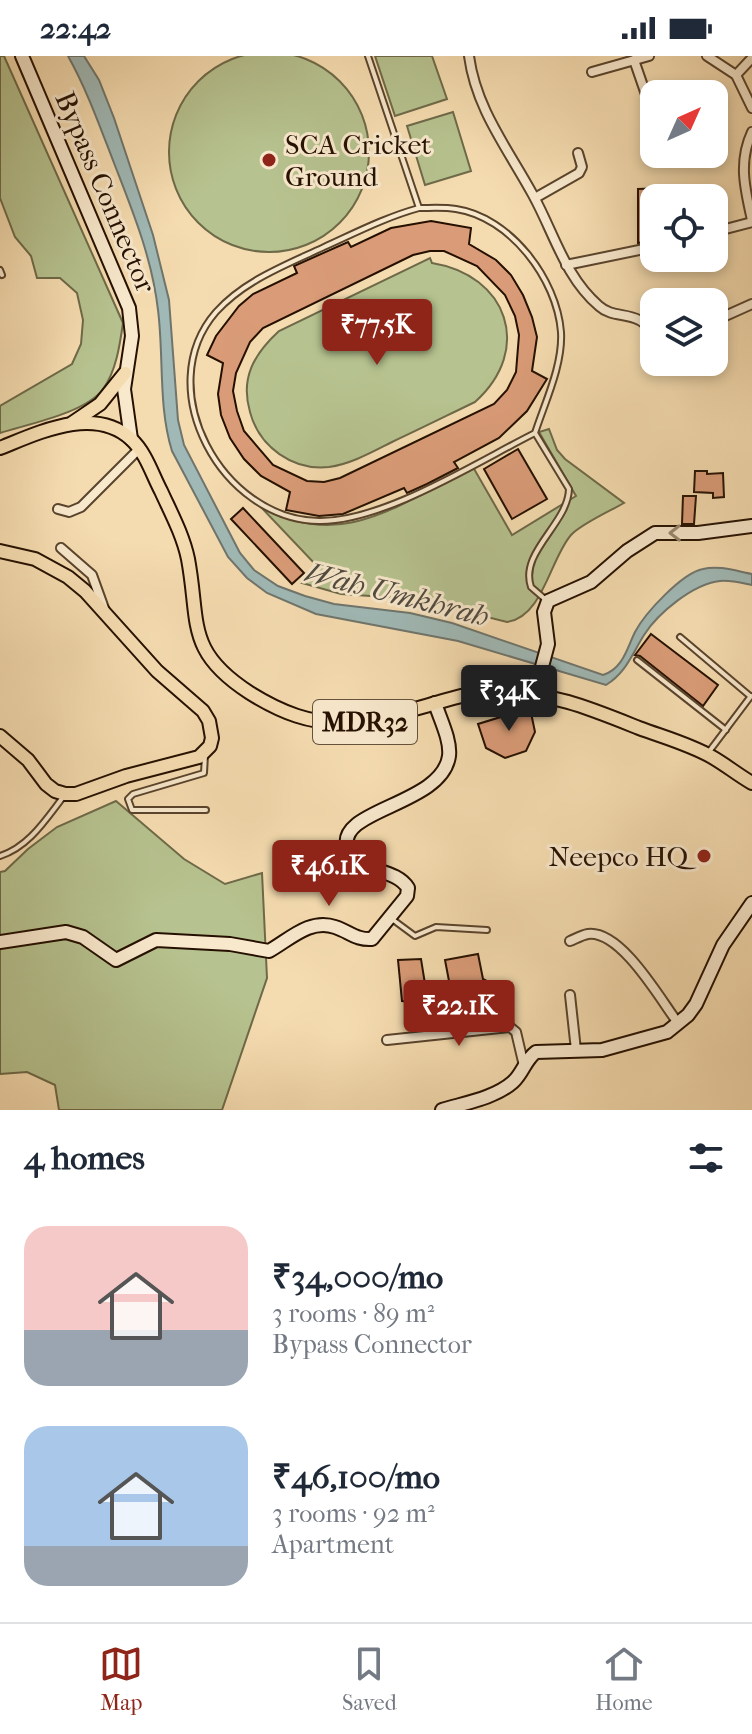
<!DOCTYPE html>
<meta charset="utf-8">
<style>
:root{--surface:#fff;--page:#f2f2f3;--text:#1f2937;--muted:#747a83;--line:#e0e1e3;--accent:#8f2418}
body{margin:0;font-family:"IM FELL French Canon",serif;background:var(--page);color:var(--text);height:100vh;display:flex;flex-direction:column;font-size:30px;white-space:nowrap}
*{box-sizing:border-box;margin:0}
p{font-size:26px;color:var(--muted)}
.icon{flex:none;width:44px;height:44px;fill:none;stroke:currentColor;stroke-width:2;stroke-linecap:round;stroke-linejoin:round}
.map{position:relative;height:1054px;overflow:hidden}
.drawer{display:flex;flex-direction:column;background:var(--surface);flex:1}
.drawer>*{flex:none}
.needle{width:52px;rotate:45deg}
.controls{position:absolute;left:640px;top:24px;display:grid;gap:16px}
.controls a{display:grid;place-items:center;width:88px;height:88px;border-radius:16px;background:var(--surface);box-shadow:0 4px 12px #0003;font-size:40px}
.price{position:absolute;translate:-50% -68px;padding:0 18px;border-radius:8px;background:var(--accent);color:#fff;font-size:26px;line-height:52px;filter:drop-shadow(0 2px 4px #0008)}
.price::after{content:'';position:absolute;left:50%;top:48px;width:24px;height:18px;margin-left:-12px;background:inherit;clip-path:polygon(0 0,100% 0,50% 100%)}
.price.active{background:#222;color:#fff}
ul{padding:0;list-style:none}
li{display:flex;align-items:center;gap:24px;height:200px;padding:0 24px}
li span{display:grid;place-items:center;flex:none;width:224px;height:160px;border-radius:24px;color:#555}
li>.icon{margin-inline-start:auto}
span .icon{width:96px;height:96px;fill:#fffc;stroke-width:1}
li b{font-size:34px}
h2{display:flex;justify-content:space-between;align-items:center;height:96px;padding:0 24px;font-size:34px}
.status{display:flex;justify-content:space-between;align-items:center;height:56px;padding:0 40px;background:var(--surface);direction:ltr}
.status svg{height:22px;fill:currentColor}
.tab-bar{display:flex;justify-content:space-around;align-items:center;height:112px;border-top:2px solid var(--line);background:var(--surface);font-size:22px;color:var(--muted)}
.tab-bar a{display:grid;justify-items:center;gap:4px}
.tab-bar .active{color:var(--accent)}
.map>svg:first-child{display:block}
</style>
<div class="status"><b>22:42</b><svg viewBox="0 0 49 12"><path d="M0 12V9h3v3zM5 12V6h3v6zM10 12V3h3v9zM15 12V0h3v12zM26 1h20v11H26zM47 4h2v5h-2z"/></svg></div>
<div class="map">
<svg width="752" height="1054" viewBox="0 0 752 1054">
<rect width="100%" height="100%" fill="#f5dcb0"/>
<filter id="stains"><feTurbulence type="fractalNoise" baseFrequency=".0025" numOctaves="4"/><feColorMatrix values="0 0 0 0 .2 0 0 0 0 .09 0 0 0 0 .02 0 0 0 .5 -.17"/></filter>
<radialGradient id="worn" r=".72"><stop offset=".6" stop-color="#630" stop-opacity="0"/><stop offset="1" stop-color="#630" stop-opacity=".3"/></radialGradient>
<!-- green -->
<g fill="#b6c28f" stroke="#6e6948" stroke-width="2">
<circle cx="269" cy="96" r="100"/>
<path d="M0,0H4L123,267C120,288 116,316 103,333C86,357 28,368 0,377V350L72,308L81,288L83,264L77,237L60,222H37L31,200L15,181L0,142Z"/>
<path d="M375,0H432L447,43L395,60Z"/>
<path d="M453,56L471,115L425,129L407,70Z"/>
<path d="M430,202L432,207C507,219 534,293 475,346C448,359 420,373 392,386C372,396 351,408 329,411C293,415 259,391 250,356C240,322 254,298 279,275Z"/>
<path d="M549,373L557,394L565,403L624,447C610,455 581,468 571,479C550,503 543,561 507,566L415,543L341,538L302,527L317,510L258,448C338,498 400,448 473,411L512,479L576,440L539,376Z"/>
<path d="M116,745L184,803L225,828L262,817L267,922L222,1054H59L55,1029L27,1016L0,1018V816L5,815L28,793L57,771Z"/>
</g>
<!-- water -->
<path fill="#a0b9b6" stroke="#6f756d" stroke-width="2" d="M68,0H84L99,24L114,62L153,179L169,244L178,364L184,389L240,497L254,514L278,530L305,540L334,548L410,557L452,567L603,619C623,613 627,592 635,576C645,557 682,517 703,513C719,509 736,515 752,518V529C742,527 731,524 720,525C693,528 658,557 644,579C632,598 626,617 606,629L458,585L316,558L267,537L247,522L228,501L172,395C158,350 164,301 158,254C152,202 133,156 114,107C100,71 87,34 68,0Z"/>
<!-- building -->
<g fill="#da9c78" stroke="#251000" stroke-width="2" fill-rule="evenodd">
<path d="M665,132V142H654V184L638,187V133Z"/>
<path d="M431,165L471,172L469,188L496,204L511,219L523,239L532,261L537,281L532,315L547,323L527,355L499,382L454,406L458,412L427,428L407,437L404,432L343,458L319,460L286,454L290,436L261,420L244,403L230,382L221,359L218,338L223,307L207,299L216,280L239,250L253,238L297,217L294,210L348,186L351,191L391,172ZM430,195H444L477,210L505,239L515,260L519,279L516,316L507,334L494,348L340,422L324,426L307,425L273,409L244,375L237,355L233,335L236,317L250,286L263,272L413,199Z"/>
<path d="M518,393L547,443L512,463L484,413Z"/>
<path d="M695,415H707V418L723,417L724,441L713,442V437L694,436Z"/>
<path d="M683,440H696L694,468H682Z"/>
<path d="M243,452L304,517L292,528L231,463Z"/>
<path d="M651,578L718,629L703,650L640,600L635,599Z"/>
<path d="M530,652L535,676L526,695L505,702L486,692L478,668Z"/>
<path d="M478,898L483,923L503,934L420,947L402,945L398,904L421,903L425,928L449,925L445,904Z"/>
</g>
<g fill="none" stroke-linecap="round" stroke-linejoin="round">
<!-- lane casing -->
<g stroke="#59432c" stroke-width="8">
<g id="lane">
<path d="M368,0L419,152"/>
<path d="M419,152C431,152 444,151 456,153C510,161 557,223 561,276C563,309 545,346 535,377C477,406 383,466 319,465C222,464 150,332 216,256C245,224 286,209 324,191C355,177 386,161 419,152Z"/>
<path d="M0,214L2,219"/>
<path d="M535,377L569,433C568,468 519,496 531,531L546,544"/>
<path d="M680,581L750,640"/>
<path d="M637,604L726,674"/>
<path d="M708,697L751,640"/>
<path d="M205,699L204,717L133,738L128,743L132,754H206"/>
<path d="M0,800C29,791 46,763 64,740"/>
<path d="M392,863L415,880L436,871L487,874"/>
</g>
</g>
<!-- street casing -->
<g stroke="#59432c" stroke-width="12">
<g id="street">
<path d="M469,0C476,53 508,93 533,139C554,177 565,221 599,250C611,261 626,257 639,264C645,267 649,272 654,275"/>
<path d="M707,0L736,19L752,52"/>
<path d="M634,4L651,53"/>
<path d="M592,16L649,0"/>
<path d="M736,19L752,2"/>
<path d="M752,76C738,106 745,133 752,164"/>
<path d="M535,142L579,117L582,111L578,97"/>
<path d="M714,176L752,166"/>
<path d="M566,209L654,191"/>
<path d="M714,265L752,248"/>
<path d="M58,453L69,456L81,451L139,393"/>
<path d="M61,492L92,519L105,555"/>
<path d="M570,885C575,883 582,879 588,878C621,874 660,943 678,967"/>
<path d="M570,939L576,994"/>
<path d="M387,984L510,971L516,976L524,1010"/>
</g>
</g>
<!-- secondary casing -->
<g stroke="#251000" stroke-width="16">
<g id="secondary">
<path d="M22,0L129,252L132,280L124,333L131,383"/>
<path d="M535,637L548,588L544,556L548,545L591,526L627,495L655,477H698L752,470"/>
<path d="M0,886L66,876L83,881L116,904L156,884L230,888L269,895C289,884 310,862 335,871C350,876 356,884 372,883L407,840L408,832C395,811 357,817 348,793C333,753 442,750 449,700C451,684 440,663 435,647"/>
<path d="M442,1054C465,1047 495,1042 513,1026C523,1017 525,1004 536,996L602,994L667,976L688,959L696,948L723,889L752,847"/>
</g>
</g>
<!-- primary casing -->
<g stroke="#251000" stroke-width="16">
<g id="primary">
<path d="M72,367L100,348L125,317"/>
<path d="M0,392C38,377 94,349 131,383C146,397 152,418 161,435C171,457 183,479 188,503C200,567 185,595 250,637C319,680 357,669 429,649C453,642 474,635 500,636C554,637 589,652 639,672C663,681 689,688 712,701C726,709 738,719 752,727"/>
<path d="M0,495L35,503L68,521L85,535L157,615L203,655L209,665L212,682L210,690L199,701L126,720L76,738H65L55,735L46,728L28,704L0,680"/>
</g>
</g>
<!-- lane -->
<use href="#lane" stroke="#f8e8cc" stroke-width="4"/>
<!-- street -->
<use href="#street" stroke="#f8e8cc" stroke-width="8"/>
<!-- secondary -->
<use href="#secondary" stroke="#f8e8cc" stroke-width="12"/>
<!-- primary -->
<use href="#primary" stroke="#f5dcb0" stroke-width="12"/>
</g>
<!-- one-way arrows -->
<defs><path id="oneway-chevron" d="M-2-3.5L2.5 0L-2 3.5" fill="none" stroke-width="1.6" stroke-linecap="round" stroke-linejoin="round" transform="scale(2)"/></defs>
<use stroke="#998770" href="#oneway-chevron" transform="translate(675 477) rotate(179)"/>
<!-- markers -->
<g fill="#8f2418" stroke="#f8e8cc" stroke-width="3">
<circle cx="269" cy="104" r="8"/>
<circle cx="704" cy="800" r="8"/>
</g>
<g text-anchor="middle" stroke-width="6" stroke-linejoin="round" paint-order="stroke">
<!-- shield labels -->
<rect fill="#f8e8cc" stroke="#64513d" stroke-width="2" x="313" y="644" width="104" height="44" rx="6"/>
<g font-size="26" font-weight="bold" fill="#251000">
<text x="365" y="675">MDR32</text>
</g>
<!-- poi labels -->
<g font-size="28" fill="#251000" stroke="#f8e8cc" text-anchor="start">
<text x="285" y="98">SCA Cricket<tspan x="285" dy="32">Ground</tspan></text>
<text x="688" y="810" text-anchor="end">Neepco HQ</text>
</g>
<!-- street labels -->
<g font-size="28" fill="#251000" stroke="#f8e8cc">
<text transform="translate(106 136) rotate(67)" y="10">Bypass Connector</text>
</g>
<!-- water labels -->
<g font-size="30" font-style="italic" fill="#504b40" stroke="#f8e8cc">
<text transform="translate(397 538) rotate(14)" y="10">Wah Umkhrah</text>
</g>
</g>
<rect width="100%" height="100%" filter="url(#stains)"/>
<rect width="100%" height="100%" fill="url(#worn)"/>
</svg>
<div class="controls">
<a><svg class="needle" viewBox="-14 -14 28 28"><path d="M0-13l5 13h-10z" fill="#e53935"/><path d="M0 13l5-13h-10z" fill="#747a83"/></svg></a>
<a><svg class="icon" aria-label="locate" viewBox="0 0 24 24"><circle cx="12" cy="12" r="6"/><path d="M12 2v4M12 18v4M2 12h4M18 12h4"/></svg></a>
<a><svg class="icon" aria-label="layers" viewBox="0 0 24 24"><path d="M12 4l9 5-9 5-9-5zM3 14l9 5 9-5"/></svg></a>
</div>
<b class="price" style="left:377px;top:311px">₹77.5K</b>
<b class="price active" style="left:509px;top:677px">₹34K</b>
<b class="price" style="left:329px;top:852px">₹46.1K</b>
<b class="price" style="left:459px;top:992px">₹22.1K</b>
</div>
<section class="drawer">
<h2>4 homes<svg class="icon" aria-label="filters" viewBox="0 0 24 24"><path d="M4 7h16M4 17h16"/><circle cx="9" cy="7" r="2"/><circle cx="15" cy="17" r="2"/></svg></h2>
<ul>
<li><span style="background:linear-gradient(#f6c9c9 65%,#9aa5b1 0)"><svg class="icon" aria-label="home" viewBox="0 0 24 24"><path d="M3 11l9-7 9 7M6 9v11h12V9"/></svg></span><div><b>₹34,000/mo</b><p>3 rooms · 89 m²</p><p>Bypass Connector</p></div></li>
<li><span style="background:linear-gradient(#a9c7e8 75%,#9aa5b1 0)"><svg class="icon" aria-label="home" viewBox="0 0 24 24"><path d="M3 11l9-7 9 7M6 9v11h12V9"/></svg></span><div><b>₹46,100/mo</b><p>3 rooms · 92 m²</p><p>Apartment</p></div></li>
</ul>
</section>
<nav class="tab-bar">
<a class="active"><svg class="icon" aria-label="map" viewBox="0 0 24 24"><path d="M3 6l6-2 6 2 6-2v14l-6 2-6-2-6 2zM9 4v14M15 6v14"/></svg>Map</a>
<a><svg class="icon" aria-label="saved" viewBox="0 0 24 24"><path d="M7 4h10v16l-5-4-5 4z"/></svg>Saved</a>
<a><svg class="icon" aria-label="home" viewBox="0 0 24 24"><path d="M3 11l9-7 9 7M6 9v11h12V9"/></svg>Home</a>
</nav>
